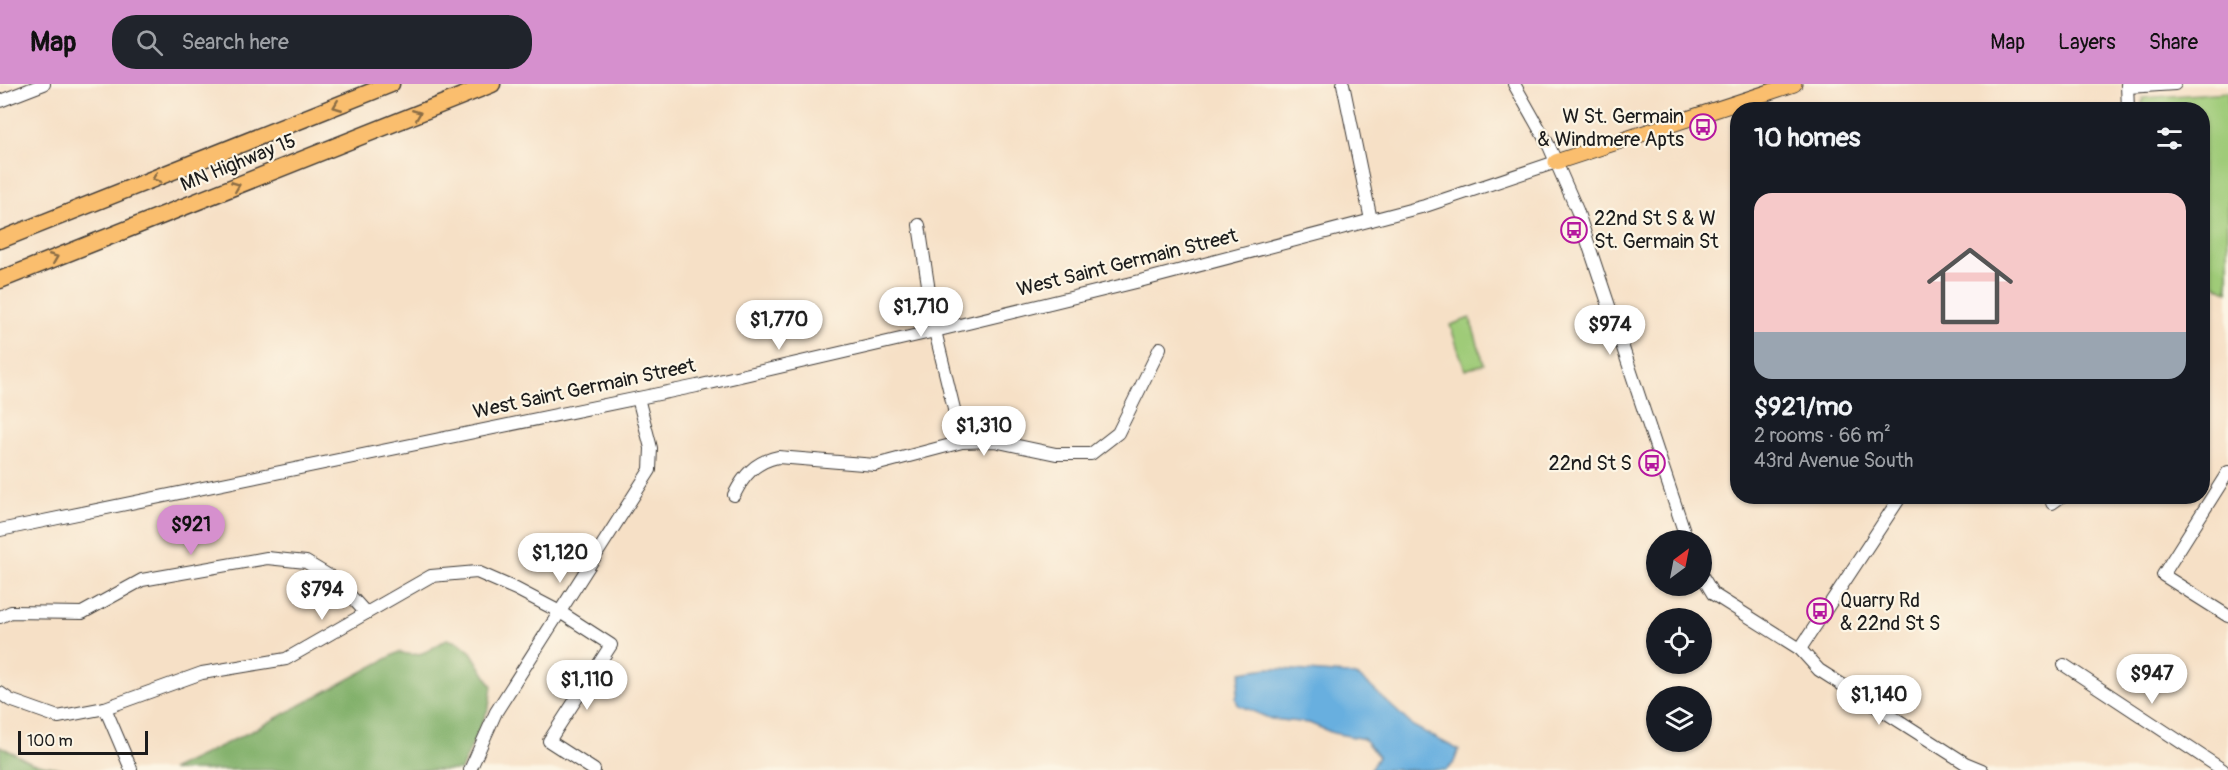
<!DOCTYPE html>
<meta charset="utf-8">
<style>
:root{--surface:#171b24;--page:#20242c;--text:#f1f3f6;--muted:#9ea1a6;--line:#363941;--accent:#d690ce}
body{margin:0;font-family:Pangolin,sans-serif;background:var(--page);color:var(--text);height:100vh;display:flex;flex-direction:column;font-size:22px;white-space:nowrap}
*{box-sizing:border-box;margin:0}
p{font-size:20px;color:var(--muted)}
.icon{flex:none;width:33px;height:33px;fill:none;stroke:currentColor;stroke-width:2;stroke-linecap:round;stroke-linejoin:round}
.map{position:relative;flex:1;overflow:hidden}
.sheet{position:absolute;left:1730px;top:18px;width:480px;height:402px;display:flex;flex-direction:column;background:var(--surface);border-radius:24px;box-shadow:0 2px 4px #0004}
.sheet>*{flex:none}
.needle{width:39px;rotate:32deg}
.buttons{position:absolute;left:1646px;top:446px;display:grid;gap:12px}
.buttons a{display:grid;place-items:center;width:66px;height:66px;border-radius:50%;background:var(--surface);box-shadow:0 2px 4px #0004;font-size:30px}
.scale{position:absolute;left:18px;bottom:15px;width:130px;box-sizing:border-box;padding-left:6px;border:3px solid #1c1c1c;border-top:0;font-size:16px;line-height:21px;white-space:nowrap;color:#1c1c1c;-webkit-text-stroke:4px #fcf5e5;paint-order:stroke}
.price{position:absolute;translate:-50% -51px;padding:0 14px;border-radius:21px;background:#fff;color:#222;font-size:20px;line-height:39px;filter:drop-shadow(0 2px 3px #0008)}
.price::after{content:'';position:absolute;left:50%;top:36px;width:18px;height:14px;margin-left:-9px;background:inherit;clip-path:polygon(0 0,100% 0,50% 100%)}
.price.current{background:var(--accent);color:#111}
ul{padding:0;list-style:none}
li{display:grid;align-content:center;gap:12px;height:318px;padding:0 24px}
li+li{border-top:2px solid var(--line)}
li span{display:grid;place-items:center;height:186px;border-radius:18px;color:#555}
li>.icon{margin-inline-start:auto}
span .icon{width:108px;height:108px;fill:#fffc;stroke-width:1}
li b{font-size:26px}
h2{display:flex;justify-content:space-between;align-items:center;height:72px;padding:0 24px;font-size:26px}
header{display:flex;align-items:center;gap:36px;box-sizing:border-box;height:84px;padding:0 30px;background:var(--accent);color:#111}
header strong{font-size:28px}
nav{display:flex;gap:33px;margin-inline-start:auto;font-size:21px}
.search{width:420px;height:54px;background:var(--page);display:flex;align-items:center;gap:15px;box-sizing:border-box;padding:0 21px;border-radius:24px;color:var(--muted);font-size:22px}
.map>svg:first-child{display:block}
</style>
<header>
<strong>Map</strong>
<div class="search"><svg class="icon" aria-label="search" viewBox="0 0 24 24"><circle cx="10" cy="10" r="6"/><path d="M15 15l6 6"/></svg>Search here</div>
<nav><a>Map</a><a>Layers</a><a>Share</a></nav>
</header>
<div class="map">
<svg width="2228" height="686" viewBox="0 0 2228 686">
<rect width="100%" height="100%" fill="#fcf5e5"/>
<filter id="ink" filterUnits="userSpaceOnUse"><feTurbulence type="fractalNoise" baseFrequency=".0167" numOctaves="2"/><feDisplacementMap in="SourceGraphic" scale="12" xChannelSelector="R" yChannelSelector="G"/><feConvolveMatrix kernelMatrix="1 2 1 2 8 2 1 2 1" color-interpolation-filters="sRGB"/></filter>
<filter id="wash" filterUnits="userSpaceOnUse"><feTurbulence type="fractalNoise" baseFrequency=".008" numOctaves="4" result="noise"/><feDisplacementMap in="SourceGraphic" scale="24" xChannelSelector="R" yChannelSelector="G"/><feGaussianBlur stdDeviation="1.35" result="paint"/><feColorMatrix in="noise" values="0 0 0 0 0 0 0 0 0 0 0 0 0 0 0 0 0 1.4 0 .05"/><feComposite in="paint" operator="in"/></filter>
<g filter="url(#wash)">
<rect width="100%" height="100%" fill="#f6e0c6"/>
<!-- green -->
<g fill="#9fcb78" stroke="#5e744a" stroke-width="1.5">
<path d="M2228,8V208L2202,192V26L2141,25L2143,14Z"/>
<path d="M1470,234L1484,280L1465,286L1450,241Z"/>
</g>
<!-- forest -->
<g fill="#7faf68" stroke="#4e6642" stroke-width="1.5">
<path d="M447,555L460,559L471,568L492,602L489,623L461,686H171L258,644L399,568C420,575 429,566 447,555Z"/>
<path d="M0,662L32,679L69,686H0Z"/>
</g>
<!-- water -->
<path fill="#67afdf" stroke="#42667e" stroke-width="1.5" d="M1268,584L1347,590L1359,593L1369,601L1413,642L1459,666L1453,680L1446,686H1370L1378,673L1364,655L1333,649L1309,639L1271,635L1238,621L1236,615L1241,588Z"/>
</g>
<g filter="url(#ink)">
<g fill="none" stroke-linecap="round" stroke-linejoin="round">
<!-- minor casing -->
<g stroke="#3d3936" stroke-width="14">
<g id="minor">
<path d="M1343,0L1371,136"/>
<path d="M1514,0L1549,62L1577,126L1687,456"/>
<path d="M2127,0L2128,26"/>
<path d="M2128,3L2175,0"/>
<path d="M0,17L44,0"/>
<path d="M919,141L935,247L962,358"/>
<path d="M2228,388L2163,491L2228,532"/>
<path d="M734,411C744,391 755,378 778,373L875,381L962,358L994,357L1056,370H1091L1118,349L1160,264"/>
<path d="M2052,419L2062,412"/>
<path d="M0,446L697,302L935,247L1136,198L1425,122L1556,78"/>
<path d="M1701,490L1713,510L1800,565L1819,586L1965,679L1982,686"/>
<path d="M0,533L11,528L82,529L142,496L267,474L306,478L336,496L366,529"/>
<path d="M1800,565L1901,412"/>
<path d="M2064,581L2223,686"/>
<path d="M0,609L10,616L58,633L105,624L202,589L286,575L431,492L477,488L516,505L560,528L611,561L549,657L594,686"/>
<path d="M105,624L131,685"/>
<path d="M470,686L496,628L650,386L651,364L638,314"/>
</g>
</g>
<!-- major casing -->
<g stroke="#3d3936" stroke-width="17">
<path id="major" d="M1556,78L1794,0"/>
</g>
<!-- highway casing -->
<g stroke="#3d3936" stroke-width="19">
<g id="highway">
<path d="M0,156L391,0"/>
<path d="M0,196L492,0"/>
</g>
</g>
<!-- minor -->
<use href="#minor" stroke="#fff" stroke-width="12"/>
<!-- major -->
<use href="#major" stroke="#fabe6e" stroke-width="15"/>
<!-- highway -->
<use href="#highway" stroke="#fabe6e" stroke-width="16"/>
</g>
<!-- one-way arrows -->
<defs><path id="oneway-chevron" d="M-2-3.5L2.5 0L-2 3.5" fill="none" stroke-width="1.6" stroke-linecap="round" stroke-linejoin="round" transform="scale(1.5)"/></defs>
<g stroke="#8b6d45">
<use href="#oneway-chevron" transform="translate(337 22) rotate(158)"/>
<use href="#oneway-chevron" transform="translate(417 30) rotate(-22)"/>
<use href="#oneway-chevron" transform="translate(156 94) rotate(158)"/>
<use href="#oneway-chevron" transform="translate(236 102) rotate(-22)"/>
<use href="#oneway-chevron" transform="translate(54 174) rotate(-22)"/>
</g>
</g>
<!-- icons -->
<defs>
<g id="bus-ring" transform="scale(1.35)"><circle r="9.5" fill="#fcf5e5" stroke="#b5179e" stroke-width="1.5"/><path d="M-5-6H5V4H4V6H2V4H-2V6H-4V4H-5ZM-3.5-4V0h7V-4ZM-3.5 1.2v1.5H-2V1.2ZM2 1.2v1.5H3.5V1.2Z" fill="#b5179e"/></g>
</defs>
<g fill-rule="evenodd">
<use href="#bus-ring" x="1703" y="43"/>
<use href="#bus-ring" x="1574" y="146"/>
<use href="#bus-ring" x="1652" y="379"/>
<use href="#bus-ring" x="1820" y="527"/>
</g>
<g text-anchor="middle" stroke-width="4.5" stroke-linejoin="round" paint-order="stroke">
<!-- poi labels -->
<g font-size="20" fill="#1c1c1c" stroke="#fcf5e5" text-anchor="end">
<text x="1684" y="39">W St. Germain<tspan x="1684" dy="23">&amp; Windmere Apts</tspan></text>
<text x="1594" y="141" text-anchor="start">22nd St S &amp; W<tspan x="1594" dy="23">St. Germain St</tspan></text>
<text x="1632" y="386">22nd St S</text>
<text x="1840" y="523" text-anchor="start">Quarry Rd<tspan x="1840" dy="23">&amp; 22nd St S</tspan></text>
</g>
<!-- street labels -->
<g font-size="20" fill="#1c1c1c" stroke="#fcf5e5">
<text transform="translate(238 78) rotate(-22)" y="7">MN Highway 15</text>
<text transform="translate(1127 178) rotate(-14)" y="7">West Saint Germain Street</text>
<text transform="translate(584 304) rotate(-12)" y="7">West Saint Germain Street</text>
</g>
</g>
</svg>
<div class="buttons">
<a><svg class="needle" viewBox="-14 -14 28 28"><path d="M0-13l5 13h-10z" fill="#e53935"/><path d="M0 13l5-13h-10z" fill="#9ea1a6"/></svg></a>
<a><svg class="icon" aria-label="locate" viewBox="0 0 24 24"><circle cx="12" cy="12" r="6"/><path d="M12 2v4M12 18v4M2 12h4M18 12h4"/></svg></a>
<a><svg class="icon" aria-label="layers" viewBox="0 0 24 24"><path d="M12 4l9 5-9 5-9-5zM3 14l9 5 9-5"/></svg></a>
</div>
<div class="scale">100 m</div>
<b class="price" style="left:921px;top:254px">$1,710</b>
<b class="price" style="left:779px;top:267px">$1,770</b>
<b class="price" style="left:1610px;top:272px">$974</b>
<b class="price" style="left:984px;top:373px">$1,310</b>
<b class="price current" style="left:191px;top:472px">$921</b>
<b class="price" style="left:560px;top:500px">$1,120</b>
<b class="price" style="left:322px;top:537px">$794</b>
<b class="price" style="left:2152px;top:621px">$947</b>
<b class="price" style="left:587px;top:627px">$1,110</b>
<b class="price" style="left:1879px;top:642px">$1,140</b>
<section class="sheet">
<h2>10 homes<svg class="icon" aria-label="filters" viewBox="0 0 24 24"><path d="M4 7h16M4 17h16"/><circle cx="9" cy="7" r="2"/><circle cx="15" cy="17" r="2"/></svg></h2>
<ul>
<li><span style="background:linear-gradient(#f6c9c9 75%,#9aa5b1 0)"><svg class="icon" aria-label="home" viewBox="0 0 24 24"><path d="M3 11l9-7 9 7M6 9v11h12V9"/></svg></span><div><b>$921/mo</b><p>2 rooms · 66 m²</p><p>43rd Avenue South</p></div></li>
</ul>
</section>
</div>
